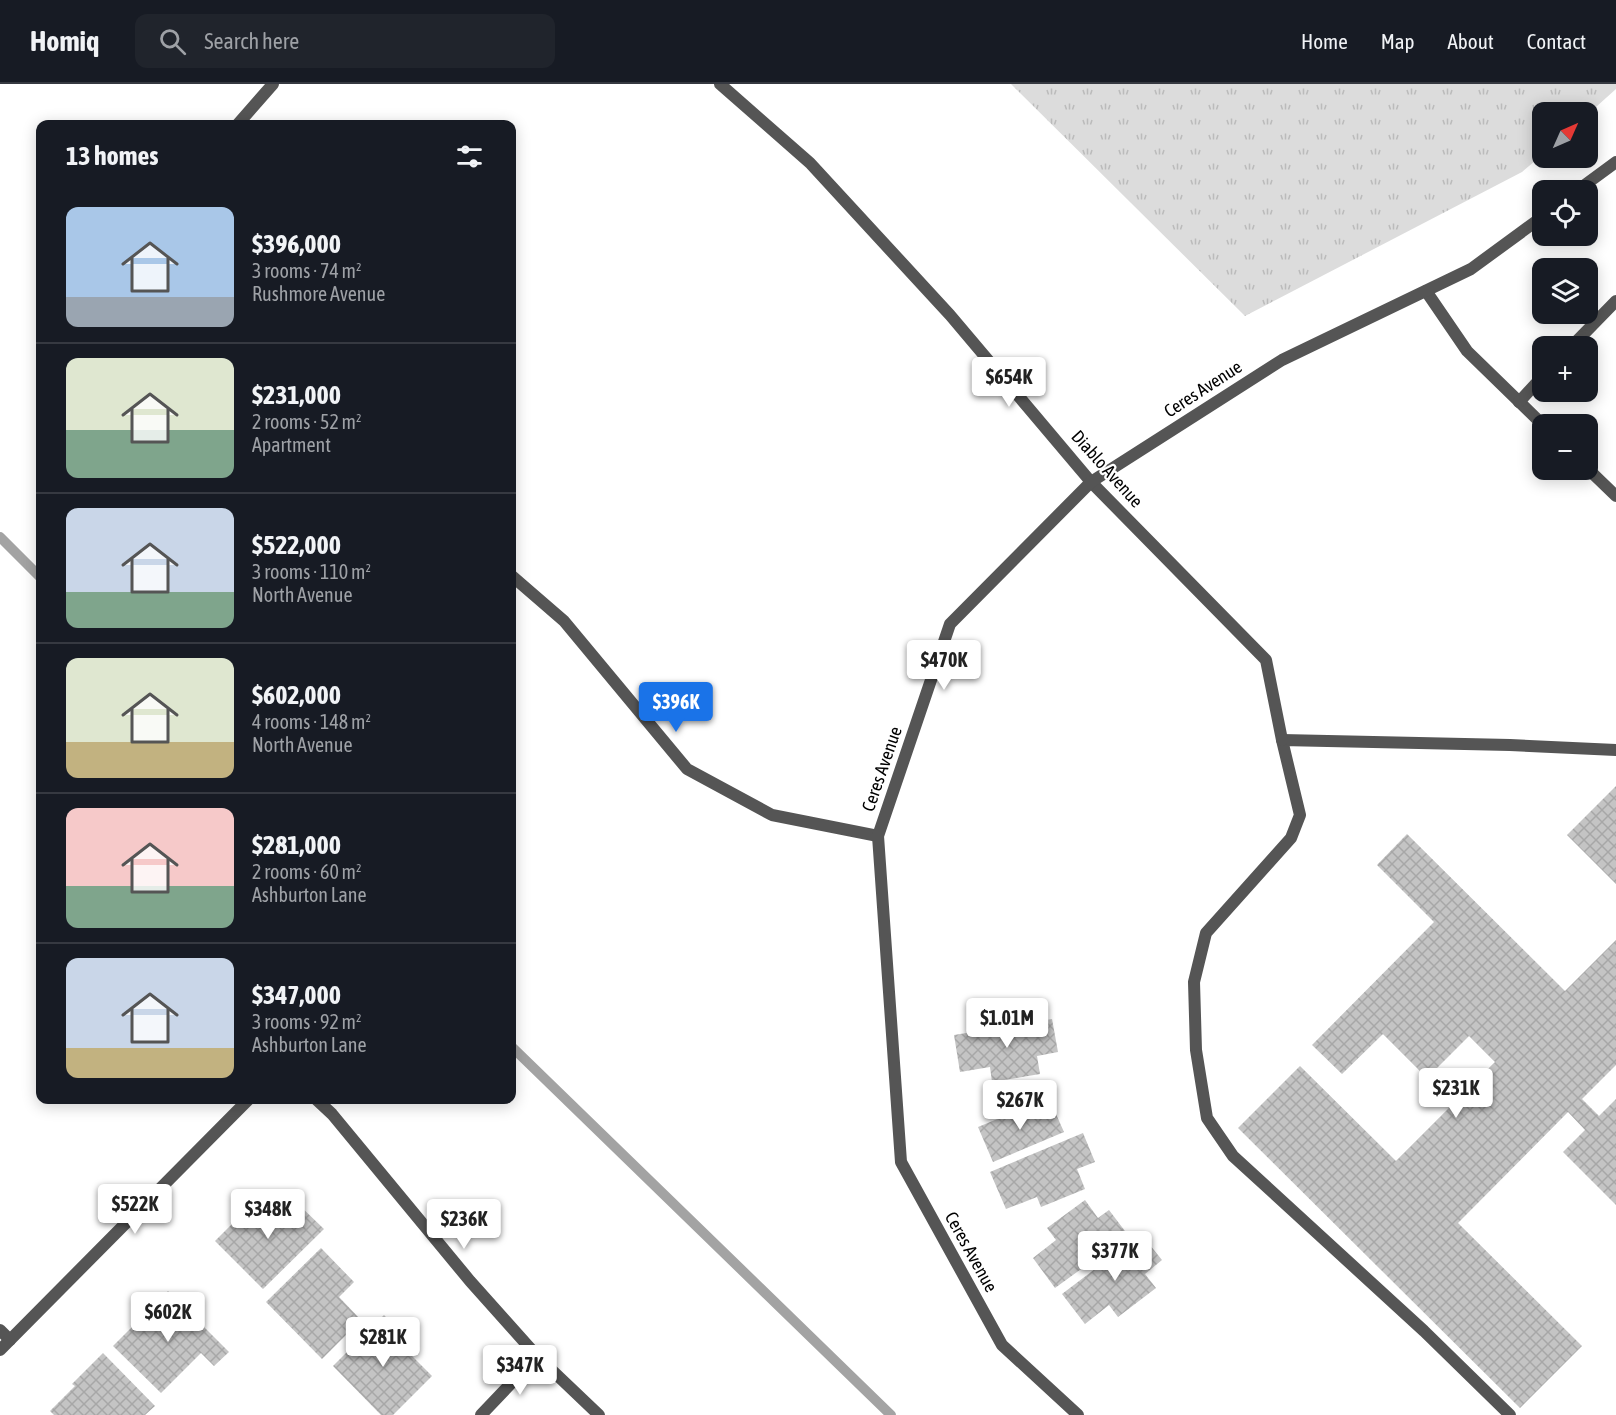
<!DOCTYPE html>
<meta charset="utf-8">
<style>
:root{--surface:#171b24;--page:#20242c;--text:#f1f3f6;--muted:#9ea1a6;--line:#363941;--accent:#1a73e8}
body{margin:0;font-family:"Asap Condensed",sans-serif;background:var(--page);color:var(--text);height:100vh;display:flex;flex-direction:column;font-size:22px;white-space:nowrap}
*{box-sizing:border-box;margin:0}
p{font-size:20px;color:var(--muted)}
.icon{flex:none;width:33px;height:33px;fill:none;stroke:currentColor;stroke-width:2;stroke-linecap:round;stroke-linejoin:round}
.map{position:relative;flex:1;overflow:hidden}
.panel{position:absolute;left:36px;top:36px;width:480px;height:984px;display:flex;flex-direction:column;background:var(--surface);border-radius:12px;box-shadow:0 3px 15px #0003}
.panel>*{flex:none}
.needle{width:39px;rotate:45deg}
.tools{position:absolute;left:1532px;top:18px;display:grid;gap:12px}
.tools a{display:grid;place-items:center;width:66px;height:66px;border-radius:12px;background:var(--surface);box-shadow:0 3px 15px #0003;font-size:30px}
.price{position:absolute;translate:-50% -51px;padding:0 14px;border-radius:6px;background:#fff;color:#222;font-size:20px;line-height:39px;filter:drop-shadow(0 2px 3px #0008)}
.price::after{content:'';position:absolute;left:50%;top:36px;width:18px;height:14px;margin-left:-9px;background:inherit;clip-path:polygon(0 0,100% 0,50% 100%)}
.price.active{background:var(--accent);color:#fff}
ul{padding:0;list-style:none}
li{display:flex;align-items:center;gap:18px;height:150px;padding:0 30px}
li+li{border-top:2px solid var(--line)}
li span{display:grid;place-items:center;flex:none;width:168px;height:120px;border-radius:12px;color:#555}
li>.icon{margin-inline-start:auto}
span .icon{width:72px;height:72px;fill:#fffc;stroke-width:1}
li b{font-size:26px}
h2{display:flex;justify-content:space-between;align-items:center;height:72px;padding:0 30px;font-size:26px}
header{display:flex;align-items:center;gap:36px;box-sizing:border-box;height:84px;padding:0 30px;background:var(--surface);border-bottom:2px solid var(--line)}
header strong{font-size:28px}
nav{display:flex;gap:33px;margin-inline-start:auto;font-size:21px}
.search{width:420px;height:54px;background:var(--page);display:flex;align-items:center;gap:15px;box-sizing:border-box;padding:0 21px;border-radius:12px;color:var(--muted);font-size:22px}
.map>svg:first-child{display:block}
</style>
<header>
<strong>Homiq</strong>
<div class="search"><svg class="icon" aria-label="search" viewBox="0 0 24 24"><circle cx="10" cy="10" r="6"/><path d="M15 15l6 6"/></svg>Search here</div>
<nav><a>Home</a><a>Map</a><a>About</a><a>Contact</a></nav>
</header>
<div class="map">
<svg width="1616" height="1331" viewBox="0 0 1616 1331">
<defs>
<pattern id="grass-tufts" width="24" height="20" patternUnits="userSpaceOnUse" patternTransform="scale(1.5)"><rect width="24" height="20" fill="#dcdcdc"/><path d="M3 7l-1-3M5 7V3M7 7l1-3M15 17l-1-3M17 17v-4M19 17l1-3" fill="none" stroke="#bbb"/></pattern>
<pattern id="building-cross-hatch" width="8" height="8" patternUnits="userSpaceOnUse" patternTransform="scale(1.5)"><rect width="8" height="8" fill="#c4c4c4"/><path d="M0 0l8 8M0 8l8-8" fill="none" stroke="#a7a7a7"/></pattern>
</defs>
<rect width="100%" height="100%" fill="#fff"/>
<!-- grass -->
<path fill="url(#grass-tufts)" d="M1011,0H1616V5L1587,31V28H1542V71L1522,88L1245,232Z"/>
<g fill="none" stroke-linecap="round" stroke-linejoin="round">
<!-- stream -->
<g stroke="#a3a3a3" stroke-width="10">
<path d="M0,453L40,493"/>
<path d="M512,963L891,1331"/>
</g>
</g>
<!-- building -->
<g fill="url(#building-cross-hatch)">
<path d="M1616,702V800L1567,751Z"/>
<path d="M1407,750L1565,907L1616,856V981L1582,1015L1599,1032L1616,1015V1121L1563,1068L1585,1046L1568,1028L1458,1139L1582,1262L1520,1324L1238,1044L1300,982L1396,1077L1495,978L1469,952L1427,994L1383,950L1342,990L1312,961L1434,838L1377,781Z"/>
<path d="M1052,935L1058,968L1037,972L1040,990L992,998L990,983L960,988L954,951Z"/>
<path d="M1051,1019L1064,1048L993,1078L978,1043L1024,1024L1027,1029Z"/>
<path d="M1083,1049L1095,1078L1077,1085L1085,1105L1041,1123L1037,1113L1006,1125L990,1088Z"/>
<path d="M257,1115L278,1135L296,1118L324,1145L263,1205L215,1157Z"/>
<path d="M1085,1116L1098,1134L1109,1126L1128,1151L1055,1204L1033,1174L1056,1156L1047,1144Z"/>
<path d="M1141,1150L1162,1176L1145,1190L1156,1204L1118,1233L1109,1221L1085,1240L1062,1210Z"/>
<path d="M321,1164L354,1198L339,1213L361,1236L322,1275L266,1218Z"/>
<path d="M168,1207L229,1268L214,1282L201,1269L161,1309L113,1262Z"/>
<path d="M384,1231L410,1258L404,1264L432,1292L393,1331H381L333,1282Z"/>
<path d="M103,1269L155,1322L145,1331H54L50,1327L75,1302L72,1300Z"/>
</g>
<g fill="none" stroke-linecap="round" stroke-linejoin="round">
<!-- service -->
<g stroke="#555" stroke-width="12">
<path d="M1426,207L1467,267L1542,340"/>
<path d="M1572,262L1616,217"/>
<path d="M1519,318L1542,293"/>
<path d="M1587,384L1616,412"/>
<path d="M1510,1331L1424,1247L1233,1072L1207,1034L1196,966L1194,898L1206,849L1291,754L1300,731L1282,656L1510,661L1616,666"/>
</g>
<!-- minor -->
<g stroke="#555" stroke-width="12">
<path d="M720,0L810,79L950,231L1091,398L1266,576L1282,656"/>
<path d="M238,40L273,0"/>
<path d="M1578,106L1616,78"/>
<path d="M512,492L564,537L687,685L772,731L878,752"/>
<path d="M317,1016L332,1030L470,1197L537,1272L599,1331"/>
<path d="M0,1246L10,1256"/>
<path d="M0,1266L248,1016"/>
<path d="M481,1331L537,1272"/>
<path d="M1078,1331L1002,1261L901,1078L878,752L950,540L1091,398L1282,276L1471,185L1542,133"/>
</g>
</g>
<g text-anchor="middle" stroke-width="4.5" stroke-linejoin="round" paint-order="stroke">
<!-- street labels -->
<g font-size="18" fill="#000" stroke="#fff">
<text transform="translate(1203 305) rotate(-33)" y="6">Ceres Avenue</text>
<text transform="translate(1107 385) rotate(48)" y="6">Diablo Avenue</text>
<text transform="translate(882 685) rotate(-71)" y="6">Ceres Avenue</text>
<text transform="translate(971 1168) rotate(61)" y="6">Ceres Avenue</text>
</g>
</g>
</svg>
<div class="tools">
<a><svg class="needle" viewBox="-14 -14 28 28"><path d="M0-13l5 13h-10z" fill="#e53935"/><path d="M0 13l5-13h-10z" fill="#9ea1a6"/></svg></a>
<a><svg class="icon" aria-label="locate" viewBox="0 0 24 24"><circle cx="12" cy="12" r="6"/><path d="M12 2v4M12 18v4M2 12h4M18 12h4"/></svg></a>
<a><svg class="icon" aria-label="layers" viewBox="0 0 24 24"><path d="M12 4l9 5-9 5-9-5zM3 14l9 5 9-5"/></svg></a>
<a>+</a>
<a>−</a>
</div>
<b class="price" style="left:1009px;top:324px">$654K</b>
<b class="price" style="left:944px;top:607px">$470K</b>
<b class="price active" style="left:676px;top:649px">$396K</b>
<b class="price" style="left:1007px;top:965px">$1.01M</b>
<b class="price" style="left:1456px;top:1035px">$231K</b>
<b class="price" style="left:1020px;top:1047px">$267K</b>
<b class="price" style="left:135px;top:1151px">$522K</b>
<b class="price" style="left:268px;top:1156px">$348K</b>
<b class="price" style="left:464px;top:1166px">$236K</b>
<b class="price" style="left:1115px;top:1198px">$377K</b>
<b class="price" style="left:168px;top:1259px">$602K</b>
<b class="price" style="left:383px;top:1284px">$281K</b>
<b class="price" style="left:520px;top:1312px">$347K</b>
<section class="panel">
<h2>13 homes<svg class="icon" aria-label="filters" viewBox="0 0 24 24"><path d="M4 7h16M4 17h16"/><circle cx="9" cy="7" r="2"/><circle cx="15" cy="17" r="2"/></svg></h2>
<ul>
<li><span style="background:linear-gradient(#a9c7e8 75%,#9aa5b1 0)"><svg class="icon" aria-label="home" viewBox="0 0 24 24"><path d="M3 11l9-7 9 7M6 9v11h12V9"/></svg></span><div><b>$396,000</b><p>3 rooms · 74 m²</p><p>Rushmore Avenue</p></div></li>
<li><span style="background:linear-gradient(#dfe7d0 60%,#7fa58c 0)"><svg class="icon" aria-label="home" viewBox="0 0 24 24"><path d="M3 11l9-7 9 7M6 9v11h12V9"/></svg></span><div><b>$231,000</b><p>2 rooms · 52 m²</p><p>Apartment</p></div></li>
<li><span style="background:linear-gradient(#c9d6e8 70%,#7fa58c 0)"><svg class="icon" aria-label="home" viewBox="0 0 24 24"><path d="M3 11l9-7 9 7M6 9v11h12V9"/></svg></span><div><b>$522,000</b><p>3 rooms · 110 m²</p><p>North Avenue</p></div></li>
<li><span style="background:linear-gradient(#dfe7d0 70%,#c2b280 0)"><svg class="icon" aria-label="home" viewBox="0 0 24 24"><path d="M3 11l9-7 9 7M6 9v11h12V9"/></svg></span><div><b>$602,000</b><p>4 rooms · 148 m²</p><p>North Avenue</p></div></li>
<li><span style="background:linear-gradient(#f6c9c9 65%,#7fa58c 0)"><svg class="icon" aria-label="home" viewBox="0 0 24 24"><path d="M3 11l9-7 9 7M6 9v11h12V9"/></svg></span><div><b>$281,000</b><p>2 rooms · 60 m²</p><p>Ashburton Lane</p></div></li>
<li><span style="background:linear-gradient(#c9d6e8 75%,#c2b280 0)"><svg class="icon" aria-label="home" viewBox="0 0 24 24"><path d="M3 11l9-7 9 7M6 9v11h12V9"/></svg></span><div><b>$347,000</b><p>3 rooms · 92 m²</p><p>Ashburton Lane</p></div></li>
</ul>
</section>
</div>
